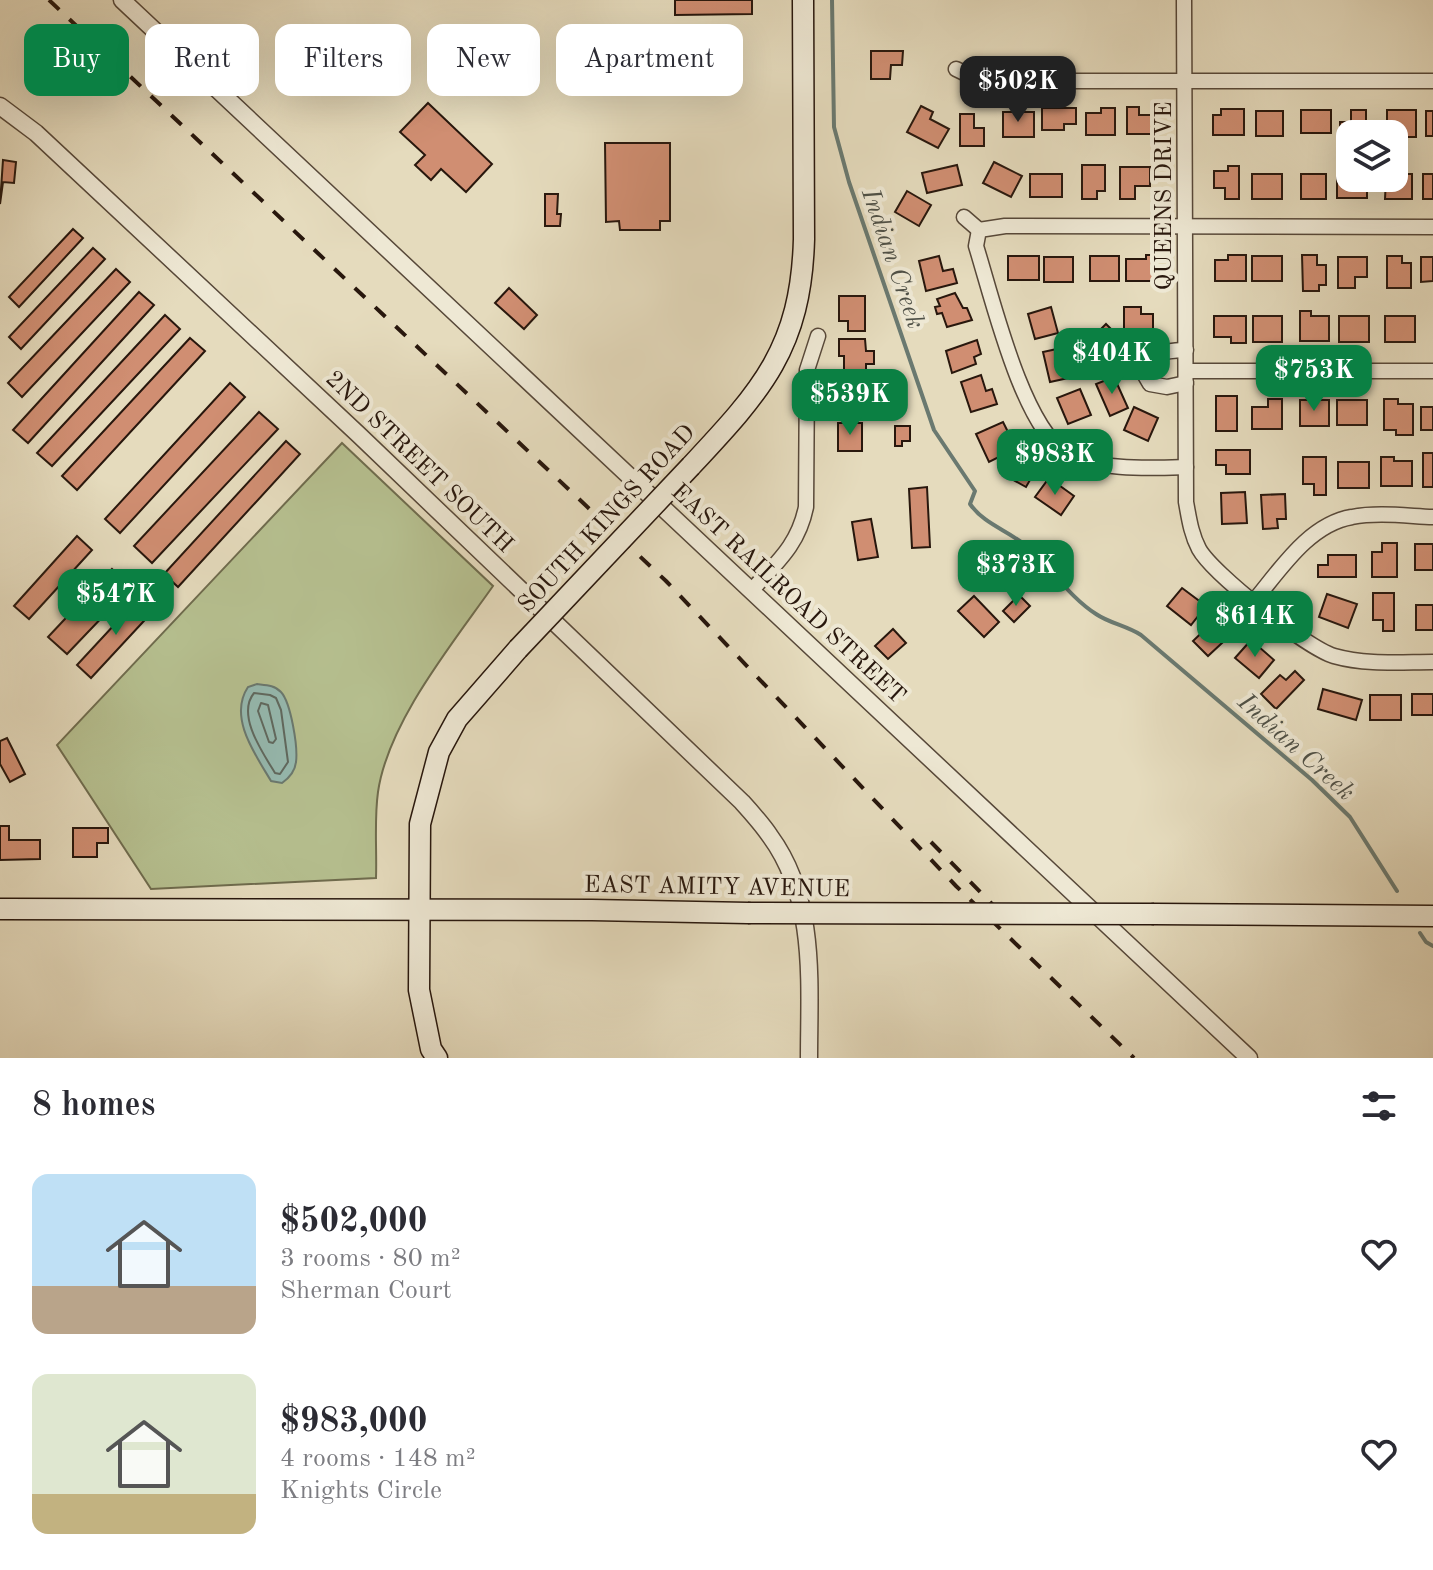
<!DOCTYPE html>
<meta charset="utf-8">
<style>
:root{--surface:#fff;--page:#f2f2f3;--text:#2b2b33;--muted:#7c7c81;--accent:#0b8043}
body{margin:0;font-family:"Old Standard TT",serif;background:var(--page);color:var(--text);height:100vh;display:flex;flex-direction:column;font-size:30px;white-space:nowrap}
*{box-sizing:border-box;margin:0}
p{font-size:26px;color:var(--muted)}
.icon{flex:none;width:44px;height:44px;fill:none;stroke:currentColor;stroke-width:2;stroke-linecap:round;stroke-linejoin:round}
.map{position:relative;height:1058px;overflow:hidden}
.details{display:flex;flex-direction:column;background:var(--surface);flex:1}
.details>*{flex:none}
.top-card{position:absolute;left:24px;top:24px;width:800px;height:72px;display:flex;gap:16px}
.buttons{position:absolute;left:1336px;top:120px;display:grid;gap:16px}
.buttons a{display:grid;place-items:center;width:72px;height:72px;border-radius:16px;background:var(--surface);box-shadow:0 8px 32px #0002;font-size:40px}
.price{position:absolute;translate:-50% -68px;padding:0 18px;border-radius:16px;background:var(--accent);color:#fff;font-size:26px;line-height:52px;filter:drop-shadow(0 2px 4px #0008)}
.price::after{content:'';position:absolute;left:50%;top:48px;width:24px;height:18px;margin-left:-12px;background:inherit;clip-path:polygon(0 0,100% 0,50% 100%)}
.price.selected{background:#222;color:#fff}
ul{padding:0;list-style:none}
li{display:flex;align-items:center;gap:24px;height:200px;padding:0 32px}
li span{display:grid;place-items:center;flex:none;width:224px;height:160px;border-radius:16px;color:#555}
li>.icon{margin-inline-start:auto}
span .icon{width:96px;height:96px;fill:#fffc;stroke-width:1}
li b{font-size:34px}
h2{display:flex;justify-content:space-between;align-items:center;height:96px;padding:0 32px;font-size:34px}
.tag{padding:0 28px;border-radius:16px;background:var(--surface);box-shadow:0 8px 32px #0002;font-size:28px;line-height:72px}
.tag.selected{background:var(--accent);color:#fff}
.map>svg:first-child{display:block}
</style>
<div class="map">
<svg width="1433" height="1058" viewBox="0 0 1433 1058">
<rect width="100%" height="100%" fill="#e5dbbd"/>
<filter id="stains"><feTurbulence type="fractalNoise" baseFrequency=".0025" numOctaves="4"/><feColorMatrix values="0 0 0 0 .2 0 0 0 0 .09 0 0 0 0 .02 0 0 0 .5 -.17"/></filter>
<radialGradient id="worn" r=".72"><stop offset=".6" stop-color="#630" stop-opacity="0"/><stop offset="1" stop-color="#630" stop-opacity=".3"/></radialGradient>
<!-- green -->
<path fill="#b6c090" stroke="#6f6c4e" stroke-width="2" d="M342,443L493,586C453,643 388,722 378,792C374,820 377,850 376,878L151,889L57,745Z"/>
<!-- water -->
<path fill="#96bbb2" stroke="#6a7970" stroke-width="2" d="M257,684C265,685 275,685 281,692C291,703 298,747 296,762C295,771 289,778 282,783L271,781C255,754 228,717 248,687Z"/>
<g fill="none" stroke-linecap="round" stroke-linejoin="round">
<!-- shore -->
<g stroke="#5f6960" stroke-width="2">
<path d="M254,693L270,695L276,698L281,710L288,762L280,774L275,773C263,753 236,715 254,693Z"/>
<path d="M261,703L268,705L276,739L273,743L269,742L258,711Z"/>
</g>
<!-- stream -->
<g stroke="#6a7970" stroke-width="4">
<path d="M832,0L834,127L849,182L934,430L975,491L970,504C984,524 1007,530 1025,545C1050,566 1068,596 1096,614C1109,623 1127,626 1141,635L1312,780L1350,817L1397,891"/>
<path d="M1420,933L1426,942L1433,946"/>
</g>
</g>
<!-- building -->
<g fill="#d08e72" stroke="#28170d" stroke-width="2">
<path d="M675,0H752V14L675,15Z"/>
<path d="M871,51H903L902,65H891L890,79H871Z"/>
<path d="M428,103L492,164L466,192L441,169L431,180L415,165L425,155L400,132Z"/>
<path d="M921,106L933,112L930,119L949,129L938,148L907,132Z"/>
<path d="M1127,107H1139V115H1155V134H1127Z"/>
<path d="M1042,108H1076V124H1064V130H1042Z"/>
<path d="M1101,108H1115V135H1086V113H1101Z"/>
<path d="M1221,109H1244V135H1213V115H1221Z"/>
<rect x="1301" y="110" width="30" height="23"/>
<path d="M1351,110H1366V134H1350L1349,144V141H1340V122H1351Z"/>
<path d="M1387,110H1416V137H1394V134H1387Z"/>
<rect x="1256" y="111" width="27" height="25"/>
<rect x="1426" y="111" width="7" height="25"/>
<rect x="1003" y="112" width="31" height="25"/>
<path d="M960,114H974V128H984V146H960Z"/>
<path d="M605,143H670V221H660V230H620L619,221L606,222Z"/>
<path d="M3,160L16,162L14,183L3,182L0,204Z"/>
<path d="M994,162L1022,176L1011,197L983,183Z"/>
<path d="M957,165L962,185L927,193L922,173Z"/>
<path d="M1082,165H1105V191H1097V199H1082Z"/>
<path d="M1228,166H1239V199H1225V188H1214V171H1228Z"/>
<path d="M1120,167H1150V186H1135V199H1120Z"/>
<rect x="1030" y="174" width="32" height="23"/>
<rect x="1252" y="174" width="30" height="25"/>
<rect x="1301" y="174" width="25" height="25"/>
<path d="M1394,174H1412V199H1385L1386,178H1394Z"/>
<rect x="1423" y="174" width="10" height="25"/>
<path d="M1337,177L1367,178V198H1337Z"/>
<path d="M907,191L931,205L919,226L895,212Z"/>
<path d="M545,194H558L557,214H561L560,226H545Z"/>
<path d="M73,229L83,238L19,307L9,297Z"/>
<path d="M93,248L105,259L21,349L9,337Z"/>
<path d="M1146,255H1157V281H1126V259H1146Z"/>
<path d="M1228,255H1246V281H1215V260H1228Z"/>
<path d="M1302,255H1317V265H1326V285H1319V291H1303Z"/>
<path d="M939,256L943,271L953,269L957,283L926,291L919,261Z"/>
<rect x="1008" y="256" width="31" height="24"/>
<rect x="1090" y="256" width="29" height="25"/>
<rect x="1252" y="256" width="30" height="25"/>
<path d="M1387,256H1402V263H1411V288H1387Z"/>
<rect x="1044" y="257" width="29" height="25"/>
<path d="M1338,257H1367V277H1355V288H1338Z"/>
<path d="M1421,257H1433V281L1421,282Z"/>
<path d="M116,269L130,282L22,397L8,383Z"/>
<path d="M509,288L537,315L524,329L495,303Z"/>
<path d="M139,292L154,305L28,443L13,430Z"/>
<path d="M955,293L963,308H967L972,320L947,327L942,313L937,314L935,307L940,306L937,299Z"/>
<path d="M839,296H865V331H848V321H839Z"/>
<path d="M1051,307L1058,333L1035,339L1028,314Z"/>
<path d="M1124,307H1141V314H1153V330H1124Z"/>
<path d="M1300,311H1311V316H1329V341H1300Z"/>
<path d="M165,315L180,329L52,466L37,453Z"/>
<path d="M1214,316H1246V343H1231V337H1214Z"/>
<rect x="1253" y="316" width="29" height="26"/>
<rect x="1339" y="316" width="30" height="26"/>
<rect x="1385" y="316" width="30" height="26"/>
<path d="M1106,324L1126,344L1117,353L1110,347L1099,358L1086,344Z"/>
<path d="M190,338L205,351L77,490L62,476Z"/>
<path d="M839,339H865L866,351H874V364H866V386H844V356H839Z"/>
<path d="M977,340L981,354L974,357L976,364L952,373L946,351Z"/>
<path d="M1066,347L1073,377L1050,382L1043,352Z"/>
<path d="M981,375L986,391L992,389L997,404L971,412L961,382Z"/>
<path d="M1114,377L1128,408L1110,416L1096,384Z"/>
<path d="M230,383L245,397L120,533L105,519Z"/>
<path d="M1080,389L1091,415L1068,424L1057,398Z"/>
<rect x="1216" y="396" width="21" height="35"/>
<path d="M1268,399H1282V429H1252V407H1268Z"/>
<path d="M1384,399H1398V404H1413V435H1396V430H1384Z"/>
<rect x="1300" y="400" width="29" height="26"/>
<rect x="1337" y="400" width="30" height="25"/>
<path d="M1134,407L1158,418L1148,441L1124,430Z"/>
<rect x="1421" y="407" width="12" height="23"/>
<path d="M259,412L278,429L152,563L134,546Z"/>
<path d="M1003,422L1009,434L1000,438L1007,453L989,462L976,434Z"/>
<rect x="838" y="423" width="24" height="28"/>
<path d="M895,426H910V441H902V446H895Z"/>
<path d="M286,441L300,454L178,587L164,574Z"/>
<path d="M1216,450H1250V474H1226V465H1216Z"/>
<rect x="1423" y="453" width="10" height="34"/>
<path d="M1010,456L1018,461L1020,456L1038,466L1026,487L1001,473Z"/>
<path d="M1303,457H1326V495H1314V484H1303Z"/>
<path d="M1381,457H1394V461H1412V486H1381Z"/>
<rect x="1338" y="462" width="31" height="26"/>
<path d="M1049,478L1074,496L1061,515L1035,497Z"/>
<path d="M927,487L930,547L912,548L909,489Z"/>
<path d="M1245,492L1247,523L1222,524L1221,493Z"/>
<path d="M1285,494L1286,519H1277L1278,528L1263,529L1261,495Z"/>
<path d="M871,519L878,557L858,560L852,522Z"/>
<path d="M77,536L92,550L29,619L14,606Z"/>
<path d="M1382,543H1397V577H1372V552H1382Z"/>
<rect x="1415" y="544" width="18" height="26"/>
<path d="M1328,555H1356V577H1318V565H1328Z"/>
<path d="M112,569L131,587L67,654L48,637Z"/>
<path d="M1182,588L1206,606L1191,625L1167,606Z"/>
<path d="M1373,593H1394V631H1383V620H1373Z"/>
<path d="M1327,594L1357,604L1348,628L1319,617Z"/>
<path d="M1019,595L1030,606L1014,622L1003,611Z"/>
<path d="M141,596L155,609L91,678L77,665Z"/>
<path d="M974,596L999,622L984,637L958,611Z"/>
<rect x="1416" y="605" width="17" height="25"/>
<path d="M1227,619L1237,629L1208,656L1193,641L1213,622L1218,628Z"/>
<path d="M893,629L906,643L888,659L875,646Z"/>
<path d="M1251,640L1274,660L1259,678L1235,658Z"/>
<path d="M1295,671L1304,680L1276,709L1261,694L1280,675L1286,680Z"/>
<path d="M1323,689L1362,700L1356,720L1318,709Z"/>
<rect x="1412" y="694" width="21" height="21"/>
<rect x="1370" y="695" width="31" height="25"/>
<path d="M7,738L25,774L10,782L0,764V741Z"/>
<path d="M0,826H9V840H40V859L0,860Z"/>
<path d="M73,828H108V843H97V857H73Z"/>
</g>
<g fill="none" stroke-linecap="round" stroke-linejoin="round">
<!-- minor casing -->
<g stroke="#574839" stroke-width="17">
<g id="minor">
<path d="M1184,0L1186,502C1189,518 1191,534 1199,549C1213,574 1307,648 1334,656C1366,665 1400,662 1433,662"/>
<path d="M956,69L981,81H1433"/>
<path d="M964,217L979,230"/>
<path d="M1186,350C1164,351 1153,351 1143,372L1150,384L1167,387L1186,383"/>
<path d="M1186,371H1433"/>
<path d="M1186,467C1152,468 1094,471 1065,452C1022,425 992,297 976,246L979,230L1005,226L1433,227"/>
<path d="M751,591C776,563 798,546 806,507L807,370L818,336"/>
<path d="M1254,601C1280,570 1309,524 1352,517C1377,512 1407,516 1433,517"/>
</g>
</g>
<!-- tertiary casing -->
<g stroke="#574839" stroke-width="19">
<g id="tertiary">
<path d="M122,0L1249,1058"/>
<path d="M0,106L36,133L359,435L742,802C752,813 762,824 770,836C817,900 809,983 809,1058"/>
</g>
</g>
<!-- secondary casing -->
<g stroke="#28170d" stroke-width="23">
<g id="secondary">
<path d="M691,466C762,390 801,348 804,239L803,0"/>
<path d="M0,909L592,910L748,913"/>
<path d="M1154,914L1433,916"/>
<path d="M437,1058L431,1049L419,990L420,824L439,752L457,719L518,649"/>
</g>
</g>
<!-- minor -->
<use href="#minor" stroke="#eee8d4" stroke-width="14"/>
<!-- tertiary -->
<use href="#tertiary" stroke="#eee8d4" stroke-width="16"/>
<!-- secondary -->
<use href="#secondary" stroke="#eee8d4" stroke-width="20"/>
<!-- rail -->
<g stroke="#28170d" stroke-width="4" stroke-dasharray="14 14" stroke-linecap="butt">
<path d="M49,0L666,581L956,886L1134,1058"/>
<path d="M931,842L998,910"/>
</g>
<!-- secondary-bridge casing -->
<g stroke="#28170d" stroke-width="23" stroke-linecap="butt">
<g id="secondary-bridge">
<path d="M518,649L691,466"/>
<path d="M748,913L1154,914"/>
</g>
</g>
<!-- secondary-bridge -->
<use href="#secondary-bridge" stroke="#eee8d4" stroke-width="20"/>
</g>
<g text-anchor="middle" stroke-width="8" stroke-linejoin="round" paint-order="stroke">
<!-- street labels -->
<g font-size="24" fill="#28170d" stroke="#eee8d4">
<text transform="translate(1163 196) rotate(-90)" y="8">QUEENS DRIVE</text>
<text transform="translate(420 461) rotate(44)" y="8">2ND STREET SOUTH</text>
<text transform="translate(606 518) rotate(-47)" y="8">SOUTH KINGS ROAD</text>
<text transform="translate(789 593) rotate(43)" y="8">EAST RAILROAD STREET</text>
<text transform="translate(717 886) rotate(1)" y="8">EAST AMITY AVENUE</text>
</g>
<!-- water labels -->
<g font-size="26" font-style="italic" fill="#4e5047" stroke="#eee8d4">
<text transform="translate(894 258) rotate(71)" y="9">Indian Creek</text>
<text transform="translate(1297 746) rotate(42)" y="9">Indian Creek</text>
</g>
</g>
<rect width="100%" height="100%" filter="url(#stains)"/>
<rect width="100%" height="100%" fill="url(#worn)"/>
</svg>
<div class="buttons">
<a><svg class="icon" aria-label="layers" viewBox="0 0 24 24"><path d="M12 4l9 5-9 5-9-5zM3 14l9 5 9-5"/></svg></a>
</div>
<b class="price selected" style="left:1018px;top:124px">$502K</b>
<b class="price" style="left:1112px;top:396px">$404K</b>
<b class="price" style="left:1314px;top:413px">$753K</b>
<b class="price" style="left:850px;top:437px">$539K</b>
<b class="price" style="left:1055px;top:497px">$983K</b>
<b class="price" style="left:1016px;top:608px">$373K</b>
<b class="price" style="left:116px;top:637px">$547K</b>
<b class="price" style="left:1255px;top:659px">$614K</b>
<div class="top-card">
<a class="tag selected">Buy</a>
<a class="tag">Rent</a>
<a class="tag">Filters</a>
<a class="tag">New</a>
<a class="tag">Apartment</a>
</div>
</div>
<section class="details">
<h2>8 homes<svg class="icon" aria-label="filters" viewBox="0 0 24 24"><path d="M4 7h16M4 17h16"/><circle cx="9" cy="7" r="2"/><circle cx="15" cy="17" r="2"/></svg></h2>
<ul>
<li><span style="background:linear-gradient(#bfe0f5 70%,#b9a48a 0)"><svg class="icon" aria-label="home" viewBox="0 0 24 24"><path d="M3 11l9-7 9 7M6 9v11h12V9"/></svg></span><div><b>$502,000</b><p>3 rooms · 80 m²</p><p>Sherman Court</p></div><svg class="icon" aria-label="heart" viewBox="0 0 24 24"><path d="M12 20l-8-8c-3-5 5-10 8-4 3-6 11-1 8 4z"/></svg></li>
<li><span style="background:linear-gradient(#dfe7d0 75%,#c2b280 0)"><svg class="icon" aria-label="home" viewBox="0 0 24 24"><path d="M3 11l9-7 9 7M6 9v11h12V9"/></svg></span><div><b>$983,000</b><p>4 rooms · 148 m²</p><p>Knights Circle</p></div><svg class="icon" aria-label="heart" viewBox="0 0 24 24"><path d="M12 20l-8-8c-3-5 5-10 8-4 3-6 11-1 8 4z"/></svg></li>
</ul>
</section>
